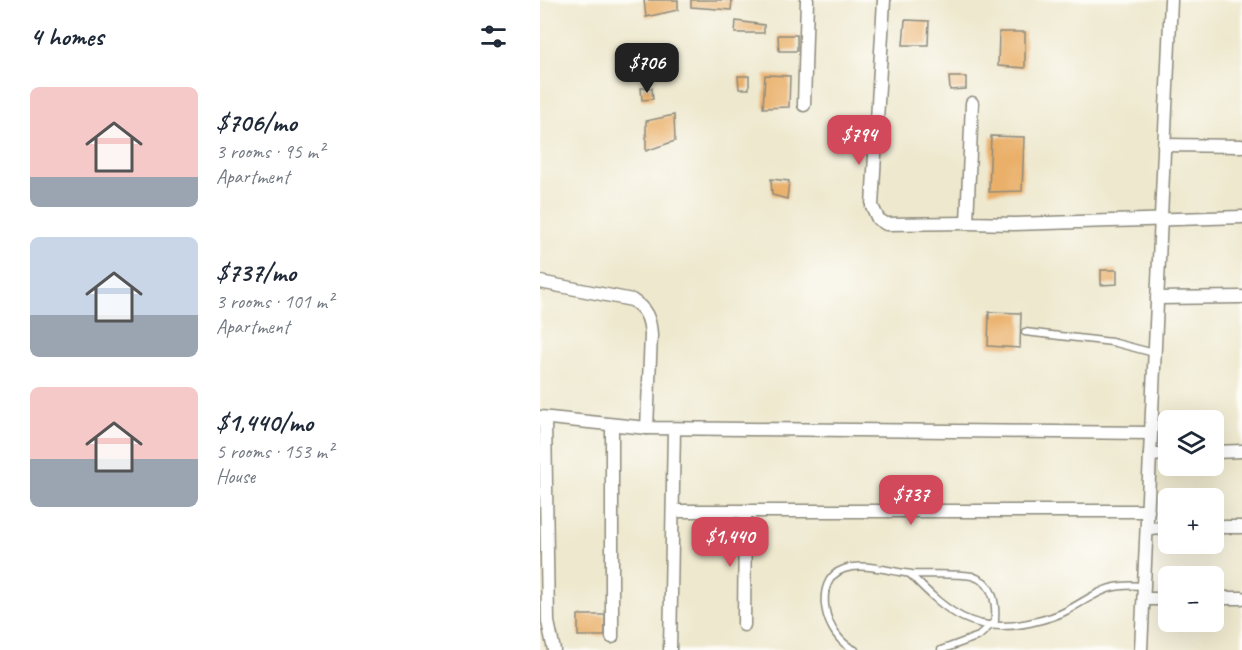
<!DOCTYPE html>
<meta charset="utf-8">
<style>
:root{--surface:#fff;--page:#f2f2f3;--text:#1f2937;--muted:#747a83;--accent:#d1495b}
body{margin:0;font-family:Caveat,sans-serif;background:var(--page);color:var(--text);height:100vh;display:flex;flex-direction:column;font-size:22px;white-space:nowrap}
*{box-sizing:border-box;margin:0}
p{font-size:20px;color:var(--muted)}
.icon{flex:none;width:33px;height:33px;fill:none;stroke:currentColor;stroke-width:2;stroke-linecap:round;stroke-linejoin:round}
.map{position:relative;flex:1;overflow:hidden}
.details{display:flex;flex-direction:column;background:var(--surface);width:540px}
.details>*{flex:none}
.tools{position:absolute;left:618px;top:410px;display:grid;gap:12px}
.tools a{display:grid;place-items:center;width:66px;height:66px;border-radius:9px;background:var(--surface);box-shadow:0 6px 24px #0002;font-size:30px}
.price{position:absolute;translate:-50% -51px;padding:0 14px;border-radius:12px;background:var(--accent);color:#fff;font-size:20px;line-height:39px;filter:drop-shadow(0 2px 3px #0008)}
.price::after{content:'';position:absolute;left:50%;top:36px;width:18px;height:14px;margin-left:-9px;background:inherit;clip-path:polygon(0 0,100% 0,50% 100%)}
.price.on{background:#222;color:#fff}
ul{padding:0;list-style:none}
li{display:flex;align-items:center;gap:18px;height:150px;padding:0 30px}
li span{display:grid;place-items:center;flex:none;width:168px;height:120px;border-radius:9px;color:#555}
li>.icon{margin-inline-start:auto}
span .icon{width:72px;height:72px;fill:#fffc;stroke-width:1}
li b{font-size:26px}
h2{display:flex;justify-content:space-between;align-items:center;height:72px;padding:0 30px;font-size:26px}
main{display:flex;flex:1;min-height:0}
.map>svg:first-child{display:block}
</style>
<main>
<section class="details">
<h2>4 homes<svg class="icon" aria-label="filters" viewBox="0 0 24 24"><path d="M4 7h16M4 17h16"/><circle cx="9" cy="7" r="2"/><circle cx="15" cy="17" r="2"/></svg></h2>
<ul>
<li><span style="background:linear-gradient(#f6c9c9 75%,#9aa5b1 0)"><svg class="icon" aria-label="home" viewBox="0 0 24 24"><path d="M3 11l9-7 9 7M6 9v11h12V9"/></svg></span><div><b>$706/mo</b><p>3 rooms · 95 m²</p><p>Apartment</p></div></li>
<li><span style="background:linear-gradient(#c9d6e8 65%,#9aa5b1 0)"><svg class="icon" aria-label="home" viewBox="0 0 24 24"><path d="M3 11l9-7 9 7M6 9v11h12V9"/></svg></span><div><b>$737/mo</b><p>3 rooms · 101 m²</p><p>Apartment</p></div></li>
<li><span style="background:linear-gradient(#f6c9c9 60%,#9aa5b1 0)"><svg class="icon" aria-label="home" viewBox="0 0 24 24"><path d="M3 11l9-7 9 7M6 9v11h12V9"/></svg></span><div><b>$1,440/mo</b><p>5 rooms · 153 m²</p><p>House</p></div></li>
</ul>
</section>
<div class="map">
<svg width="702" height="650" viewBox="0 0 702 650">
<rect width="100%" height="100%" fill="#fdfcf7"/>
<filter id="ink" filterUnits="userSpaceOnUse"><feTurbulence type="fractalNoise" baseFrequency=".0167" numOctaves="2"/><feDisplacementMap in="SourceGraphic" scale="12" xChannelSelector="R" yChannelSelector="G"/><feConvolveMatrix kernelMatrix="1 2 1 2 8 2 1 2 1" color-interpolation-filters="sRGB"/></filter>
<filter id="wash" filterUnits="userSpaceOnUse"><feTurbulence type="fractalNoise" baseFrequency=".008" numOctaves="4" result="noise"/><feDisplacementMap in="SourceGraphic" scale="24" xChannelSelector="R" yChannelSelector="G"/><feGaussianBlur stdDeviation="1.35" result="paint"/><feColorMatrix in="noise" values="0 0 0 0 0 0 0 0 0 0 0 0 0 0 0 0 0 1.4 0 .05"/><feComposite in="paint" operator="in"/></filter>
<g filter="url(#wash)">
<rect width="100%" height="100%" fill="#eee8ce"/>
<g id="blocks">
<!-- building -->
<g fill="#eab06b">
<path d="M104,0H138V10L106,17Z"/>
<path d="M151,0H192L191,10L151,7Z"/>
<path d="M365,20L389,21L388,45H363Z"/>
<path d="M196,21L224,25V33H195Z"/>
<path d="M459,32H485V68L458,66Z"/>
<path d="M238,35H257V51H239Z"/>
<path d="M225,75L250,76L249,107L223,108Z"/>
<path d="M198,76H209V89H199Z"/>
<path d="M409,77H426V89L410,90Z"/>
<path d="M101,88H112L113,99L102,100Z"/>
<path d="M134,115L135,141L106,151V121Z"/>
<path d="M451,136L484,137L482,191L449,192Z"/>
<path d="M231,179L249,181L247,199L232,195Z"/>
<path d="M561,270H577V284L561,285Z"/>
<path d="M449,312L481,313L480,348L448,346Z"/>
<rect x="38" y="615" width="27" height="21"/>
</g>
</g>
</g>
<g filter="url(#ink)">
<use href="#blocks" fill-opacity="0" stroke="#8c8a7c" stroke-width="1.5"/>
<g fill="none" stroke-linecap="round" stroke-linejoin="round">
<!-- service casing -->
<g stroke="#8c8a7c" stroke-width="9">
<g id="service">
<path d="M485,332L572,342L614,353"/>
<path d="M370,574C407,612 433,635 489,623C503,620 516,617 528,610C559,593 566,583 604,586"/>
<path d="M315,650C284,637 271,580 304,569C324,562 351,572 372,574C392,575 413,573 432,576C435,577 441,580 444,582C455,592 456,608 455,621L439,636L401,650"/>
</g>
</g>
<!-- minor casing -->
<g stroke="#8c8a7c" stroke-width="15">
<g id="minor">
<path d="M344,0L332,206L338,219L346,224L427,223"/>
<path d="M432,103L427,223L474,224L702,217"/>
<path d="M264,105L267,0"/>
<path d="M624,145L702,146"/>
<path d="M0,282L92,300C106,309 110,318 111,335L107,428"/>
<path d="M617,298L702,297"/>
<path d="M0,417L107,428L611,433"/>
<path d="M5,418L8,622L14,650"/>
<path d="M674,452L702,451"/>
<path d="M610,455L628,454"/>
<path d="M133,511H608"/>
<path d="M674,527H702"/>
<path d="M607,529L628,528"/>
<path d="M674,598H702"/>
<path d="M604,599H628"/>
<path d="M204,625L205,512"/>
<path d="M72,637V426"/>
<path d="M130,650L134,429"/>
<path d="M601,650L631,0"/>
</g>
</g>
<!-- service -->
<use href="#service" stroke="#fff" stroke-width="6"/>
<!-- minor -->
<use href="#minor" stroke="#fff" stroke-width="12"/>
</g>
</g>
</svg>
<div class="tools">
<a><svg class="icon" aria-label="layers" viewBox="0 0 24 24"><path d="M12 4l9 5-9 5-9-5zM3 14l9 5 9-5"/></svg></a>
<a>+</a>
<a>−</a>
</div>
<b class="price on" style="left:107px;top:94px">$706</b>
<b class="price" style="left:319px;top:166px">$794</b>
<b class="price" style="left:371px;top:526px">$737</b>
<b class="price" style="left:190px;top:568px">$1,440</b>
</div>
</main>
